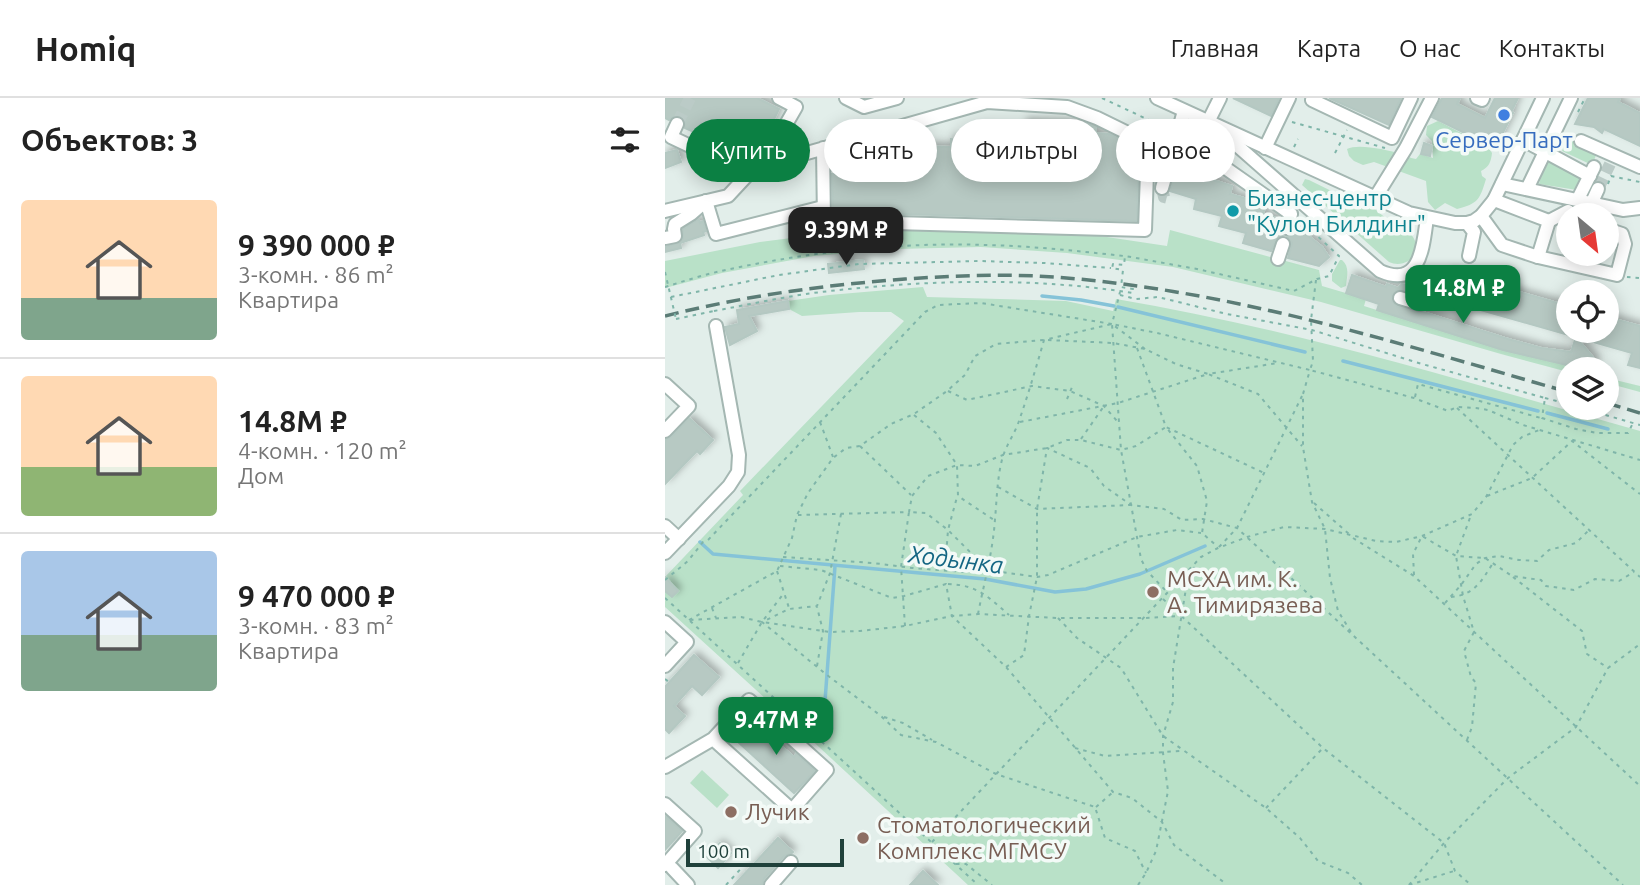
<!DOCTYPE html>
<html lang="ru">
<meta charset="utf-8">
<style>
:root{--surface:#fff;--page:#f2f2f2;--text:#222;--muted:#767676;--line:#e0e0e0;--accent:#0b8043}
body{margin:0;font-family:Ubuntu,sans-serif;background:var(--page);color:var(--text);height:100vh;display:flex;flex-direction:column;font-size:26px;white-space:nowrap}
*{box-sizing:border-box;margin:0}
p{font-size:23px;color:var(--muted)}
.icon{flex:none;width:38px;height:38px;fill:none;stroke:currentColor;stroke-width:2;stroke-linecap:round;stroke-linejoin:round}
.map{position:relative;flex:1;overflow:hidden}
.drawer{display:flex;flex-direction:column;background:var(--surface);width:665px}
.drawer>*{flex:none}
.banner{position:absolute;left:21px;top:21px;width:665px;height:63px;display:flex;gap:14px}
.needle{width:46px;rotate:151deg}
.tools{position:absolute;left:891px;top:105px;display:grid;gap:14px}
.tools a{display:grid;place-items:center;width:63px;height:63px;border-radius:50%;background:var(--surface);box-shadow:0 4px 18px #0003;font-size:35px}
.scale{position:absolute;left:21px;bottom:18px;width:158px;box-sizing:border-box;padding-left:7px;border:4px solid #20413b;border-top:0;font-size:19px;line-height:24px;white-space:nowrap;color:#20413b;-webkit-text-stroke:5px #f3faf7;paint-order:stroke}
.price{position:absolute;translate:-50% -60px;padding:0 16px;border-radius:14px;background:var(--accent);color:#fff;font-size:23px;line-height:46px;filter:drop-shadow(0 2px 4px #0008)}
.price::after{content:'';position:absolute;left:50%;top:42px;width:21px;height:16px;margin-left:-10px;background:inherit;clip-path:polygon(0 0,100% 0,50% 100%)}
.price.selected{background:#222;color:#fff}
ul{padding:0;list-style:none}
li{display:flex;align-items:center;gap:21px;height:175px;padding:0 21px}
li+li{border-top:2px solid var(--line)}
li span{display:grid;place-items:center;flex:none;width:196px;height:140px;border-radius:7px;color:#555}
li>.icon{margin-inline-start:auto}
span .icon{width:84px;height:84px;fill:#fffc;stroke-width:1}
li b{font-size:30px}
h2{display:flex;justify-content:space-between;align-items:center;height:84px;padding:0 21px;font-size:30px}
.pill{padding:0 24px;border-radius:32px;background:var(--surface);box-shadow:0 4px 18px #0003;font-size:24px;line-height:63px}
.pill.selected{background:var(--accent);color:#fff}
header{display:flex;align-items:center;gap:42px;box-sizing:border-box;height:98px;padding:0 35px;background:var(--surface);border-bottom:2px solid var(--line)}
header strong{font-size:33px}
nav{display:flex;gap:38px;margin-inline-start:auto;font-size:24px}
main{display:flex;flex:1;min-height:0}
.map>svg:first-child{display:block}
</style>
<header>
<strong>Homiq</strong>
<nav><a>Главная</a><a>Карта</a><a>О нас</a><a>Контакты</a></nav>
</header>
<main>
<section class="drawer">
<h2>Объектов: 3<svg class="icon" aria-label="filters" viewBox="0 0 24 24"><path d="M4 7h16M4 17h16"/><circle cx="9" cy="7" r="2"/><circle cx="15" cy="17" r="2"/></svg></h2>
<ul>
<li><span style="background:linear-gradient(#ffd9b3 70%,#7fa58c 0)"><svg class="icon" aria-label="home" viewBox="0 0 24 24"><path d="M3 11l9-7 9 7M6 9v11h12V9"/></svg></span><div><b>9 390 000 ₽</b><p>3-комн. · 86 m²</p><p>Квартира</p></div></li>
<li><span style="background:linear-gradient(#ffd9b3 65%,#8fb573 0)"><svg class="icon" aria-label="home" viewBox="0 0 24 24"><path d="M3 11l9-7 9 7M6 9v11h12V9"/></svg></span><div><b>14.8M ₽</b><p>4-комн. · 120 m²</p><p>Дом</p></div></li>
<li><span style="background:linear-gradient(#a9c7e8 60%,#7fa58c 0)"><svg class="icon" aria-label="home" viewBox="0 0 24 24"><path d="M3 11l9-7 9 7M6 9v11h12V9"/></svg></span><div><b>9 470 000 ₽</b><p>3-комн. · 83 m²</p><p>Квартира</p></div></li>
</ul>
</section>
<div class="map">
<svg width="975" height="787" viewBox="0 0 975 787">
<defs>
<filter id="shadow"><feDropShadow dx="3.5" dy="-3.5" stdDeviation="3.5" flood-color="#0004"/></filter>
</defs>
<rect width="100%" height="100%" fill="#e2eeea"/>
<!-- green -->
<g fill="#b9e1c8">
<path d="M773,23L823,49L827,55C826,64 824,69 816,73L817,78L821,81C815,101 813,106 792,111L780,105L770,112L763,104L761,83L709,64L698,67L689,63L684,58L682,51C693,45 722,52 734,55C741,57 744,60 751,61L755,56L768,60L767,43L761,37L762,28Z"/>
<path d="M902,41L932,55L927,67L897,53Z"/>
<path d="M885,61L915,78L912,92L874,86L875,82Z"/>
<path d="M640,81L644,82L703,111L707,109C718,117 720,122 734,123C739,131 749,136 751,146C754,161 737,170 724,164L637,87Z"/>
<path d="M189,132L422,136L502,148L505,132L654,172L657,188L701,201L699,208L838,252L902,267L935,269V271H903V274L836,256L656,204L508,169L402,155L316,149L231,151L149,158L57,175L0,190V163L95,144Z"/>
<path d="M675,162H677C685,169 682,178 681,188L676,190L667,183V176Z"/>
<path d="M258,189L262,199L401,203L448,213L451,201C629,231 801,284 975,333V787H303L127,624L126,620L119,613H114L0,509V479L78,397L75,393L239,223L226,214H194L137,218L124,211L123,203L164,197Z"/>
<path d="M942,280L975,288V294L942,285Z"/>
<path d="M37,672L64,697L52,710L25,685Z"/>
</g>
<g fill="none" stroke-linecap="round" stroke-linejoin="round">
<!-- stream -->
<g stroke="#85c3d8" stroke-width="3.5">
<path d="M377,198L416,202L449,208"/>
<path d="M453,209L640,254"/>
<path d="M678,263L873,313"/>
<path d="M882,315L943,331"/>
<path d="M35,444L48,456L320,481L390,494L421,491L475,476L540,448"/>
<path d="M158,630L170,468"/>
</g>
</g>
<!-- building -->
<g fill="#b7c9c3" stroke="#b4c8c2" stroke-width="2" filter="url(#shadow)">
<path d="M0,0H92L114,11L105,29L98,32L80,22L69,41L36,25L31,35L20,30L19,22L15,18L8,19L4,22L0,20Z"/>
<path d="M568,0H614L606,18Z"/>
<path d="M664,0H736L724,27Z"/>
<path d="M777,0H795L792,6L820,20L830,0H853L846,14L848,15L830,50L767,19Z"/>
<path d="M923,0H955L953,4L975,15V48L939,31L937,35L929,29L910,26Z"/>
<path d="M359,24L420,25L431,29V35L444,36L454,40V46H466L474,50L472,123L168,114L167,76H190L191,67L215,68L216,58L239,59V48L286,49V41L310,42L311,32L359,33Z"/>
<path d="M759,45L767,48L765,58L756,56Z"/>
<path d="M12,52L16,64L0,70V55Z"/>
<path d="M514,62L548,72L550,74L548,82L567,88L565,96L596,105L600,109L598,116L615,121L613,131L618,137L612,140L606,153L578,145L581,135L554,128L557,118L529,111L531,101L505,93Z"/>
<path d="M32,122H34L35,125L38,123L41,133L38,134L39,137L15,145L16,150L0,154V149L16,144L18,140V131Z"/>
<path d="M630,132L641,136L657,149L664,159L654,168L623,160L627,145L622,139L628,137Z"/>
<path d="M198,162L199,171L164,175L163,166Z"/>
<path d="M785,174L903,208V233H942V219L975,228V270L963,267L967,255L777,201Z"/>
<path d="M687,177L721,189L722,186L733,190L737,186L755,190L753,196L732,192L727,197V203L732,208L752,214H758L843,241L876,250L906,254L911,239L931,263L928,269L902,267L838,252L712,212L714,206L681,195Z"/>
<path d="M123,203L124,211L84,218L92,233L65,247L60,229L74,226L72,212Z"/>
<path d="M24,320L48,342L35,356L32,353L0,386V342L6,339Z"/>
<path d="M0,479L13,493L7,499L0,493Z"/>
<path d="M29,557L54,579L37,597L27,588L9,608L20,618L4,635L0,631V589Z"/>
<path d="M93,622L112,639L109,642L129,659L131,656L150,673L129,695L73,644Z"/>
<path d="M0,718L17,733L0,752Z"/>
<path d="M113,740L128,754L127,755L119,758L99,781L97,787H69Z"/>
<path d="M55,745L66,755L53,770L42,759Z"/>
<path d="M258,773L273,787H245Z"/>
</g>
<g fill="none" stroke-linecap="round" stroke-linejoin="round">
<!-- minor-tunnel -->
<g stroke="#bbcbc7" stroke-width="12" stroke-dasharray="12 6" stroke-linecap="butt">
<path d="M12,26L25,0"/>
<path d="M497,90L499,99L503,100"/>
<path d="M933,91L945,66"/>
</g>
<!-- minor casing -->
<g stroke="#a4b7b2" stroke-width="16">
<g id="minor">
<path d="M181,0L199,9L232,0"/>
<path d="M492,0L744,115L790,125H802L809,123L816,118L829,102L878,0"/>
<path d="M648,0L647,2L727,40L746,0"/>
<path d="M812,0L817,2L818,0"/>
<path d="M543,24L555,0"/>
<path d="M12,26L6,39L46,58L116,35L131,9L114,0"/>
<path d="M559,36L715,173C756,191 758,148 762,120"/>
<path d="M858,42L925,78"/>
<path d="M916,43L975,69"/>
<path d="M509,46L539,55L626,116L622,130"/>
<path d="M600,50L624,0"/>
<path d="M837,86L958,112L975,110"/>
<path d="M497,90L519,13"/>
<path d="M862,91L906,0"/>
<path d="M710,100L741,50L767,0"/>
<path d="M913,101L929,69"/>
<path d="M927,104L933,91"/>
<path d="M0,113L63,98L89,70L322,4L402,9L432,20L483,45L480,132L159,123L158,50"/>
<path d="M816,118L837,147L873,159L884,123L829,102"/>
<path d="M884,123L903,113"/>
<path d="M802,125L809,134L804,158"/>
<path d="M0,140L10,138L9,131L10,126L26,116L41,103L51,136L158,109"/>
<path d="M873,159L952,177L960,146L957,136L942,131"/>
<path d="M613,161L618,146"/>
<path d="M735,200L755,206"/>
<path d="M0,286L24,308L0,333"/>
<path d="M0,428L14,441"/>
<path d="M0,455L64,388L73,374L74,357L51,228"/>
<path d="M0,524L22,544L0,568"/>
<path d="M0,669L48,641L84,602L162,672L127,712L48,641"/>
<path d="M0,706L30,733L0,767"/>
<path d="M7,770L23,787"/>
<path d="M106,787L126,764"/>
</g>
</g>
<!-- path -->
<g stroke="#7fb5a9" stroke-width="2" stroke-dasharray="3.5 5" stroke-linecap="butt">
<path d="M437,0L503,31"/>
<path d="M913,14L920,0"/>
<path d="M627,24L720,50"/>
<path d="M629,49L633,41"/>
<path d="M670,55L682,32"/>
<path d="M943,86L946,78L975,84"/>
<path d="M962,179L975,180"/>
<path d="M651,182L646,222L648,263L645,272L749,300L783,313L792,309L811,310L823,312L858,327L975,362"/>
<path d="M0,189C19,183 38,177 56,173C142,154 233,144 321,147C367,148 413,153 459,158"/>
<path d="M455,197L471,201L493,199L562,216L647,232L757,266L880,300L877,320L911,331L932,335H963L968,325"/>
<path d="M6,199L114,177L194,166L314,163L379,165L446,170"/>
<path d="M49,213C87,206 126,197 165,193C265,182 367,179 468,195V191L456,189L458,172L447,170L448,166L459,167L460,158L532,171L629,193L652,181L664,178L674,158L636,123"/>
<path d="M11,221L49,213"/>
<path d="M383,242L448,245L480,251L511,266L543,276L613,265"/>
<path d="M472,250L501,329L599,375"/>
<path d="M480,251L447,226L456,352L476,461L482,473L502,494"/>
<path d="M283,293L302,302L367,288L405,293L439,308L452,323"/>
<path d="M750,299L753,286L876,320"/>
<path d="M880,300L903,306"/>
<path d="M402,301L408,287"/>
<path d="M792,310L975,479"/>
<path d="M916,310L975,327"/>
<path d="M249,317L271,335L292,367L293,398L329,422"/>
<path d="M155,324L168,359"/>
<path d="M355,324L453,305L543,276L593,296L637,348"/>
<path d="M416,341L439,308"/>
<path d="M195,348L246,397"/>
<path d="M333,389L372,411L465,407"/>
<path d="M822,398L867,380L907,343L975,396"/>
<path d="M649,405L684,436"/>
<path d="M176,416L165,475L152,508L124,511L97,524L162,577L216,618L236,637L271,644L331,676L430,709L440,740L470,753L481,775"/>
<path d="M133,417L244,414L247,398L263,378L292,367L310,368L338,357L382,350L402,342H416L456,352L471,348L501,329L532,368L542,403L537,435L553,449"/>
<path d="M688,440L749,478L975,688"/>
<path d="M554,449L572,430L637,298"/>
<path d="M118,459L208,465L247,470L300,474L322,472L372,479L383,477L472,439L512,432L536,435"/>
<path d="M115,468L156,472L227,500L239,498L281,486L287,518L341,569L448,694L467,700L497,724L509,747L560,785L561,787"/>
<path d="M280,472L283,432L292,399"/>
<path d="M112,473L124,510"/>
<path d="M749,477L748,456L757,438L791,458L820,460L847,478L876,482L881,488L909,492L930,481L954,483L969,474"/>
<path d="M848,479L917,533L922,556L943,570L975,546"/>
<path d="M0,482L23,463L38,444L43,442L260,214L273,207L316,205L447,226L455,194"/>
<path d="M283,486C313,487 323,499 344,517"/>
<path d="M509,489L523,478L532,466"/>
<path d="M786,499C809,497 816,484 828,465"/>
<path d="M0,500L313,787"/>
<path d="M498,501L658,650L779,745L790,773L806,787"/>
<path d="M780,505L796,487L811,466L820,460L834,458L854,462L872,463L884,452L911,445L924,432"/>
<path d="M47,510L51,520"/>
<path d="M313,516C319,485 328,453 330,421C332,400 332,379 338,358C342,346 350,335 354,323C363,297 371,270 379,242L447,226L492,235L645,272L638,296V349L647,404L660,431L665,480L673,513L686,534"/>
<path d="M393,520L412,540L456,570L498,638L601,710L635,740L653,763L683,775L697,787"/>
<path d="M24,522L112,473L127,440L132,417L143,395L168,360L181,350L195,348L226,326L249,316L282,293L300,277L310,258L331,246L378,242"/>
<path d="M25,522L76,519L97,524L165,534L195,533L240,528L287,518L313,516L392,520H479L517,518"/>
<path d="M240,528L236,469L244,414L261,415L283,432L322,471"/>
<path d="M73,565L97,524L119,495"/>
<path d="M152,568L158,533L152,509"/>
<path d="M341,569L359,557L364,518L372,479V411L382,350L425,370L439,388L466,407L499,411L517,422L538,421L572,430L958,787"/>
<path d="M0,581L4,584"/>
<path d="M219,619L238,625L267,642"/>
<path d="M802,642L807,629L811,585L806,579L799,553L809,534L798,498L791,458L806,417"/>
<path d="M410,650L440,658L515,653"/>
<path d="M431,709L448,694"/>
<path d="M601,710L657,651"/>
<path d="M267,744L536,459L553,450L582,439L619,429L660,431L711,443L731,444L757,438L807,416L821,399L848,347L857,339L874,332"/>
<path d="M291,766H301L327,787"/>
<path d="M61,787L82,764L87,768"/>
<path d="M473,787L481,775L491,753L503,693L498,655V638L508,604V570L523,478"/>
<path d="M744,787L779,745L843,680L911,629L943,570"/>
<path d="M744,787L789,773"/>
</g>
<!-- minor -->
<use href="#minor" stroke="#fff" stroke-width="12"/>
<!-- rail -->
<g stroke="#5b7c76" stroke-width="3.5" stroke-dasharray="14 7" stroke-linecap="butt">
<path d="M0,218C79,198 159,187 240,181C284,178 328,176 372,178C554,188 729,244 903,294"/>
<path d="M942,305L975,315"/>
</g>
<!-- path-bridge -->
<path stroke="#7fb5a9" stroke-width="2" stroke-dasharray="3.5 5" stroke-linecap="butt" d="M0,174L11,221"/>
</g>
<!-- markers -->
<circle fill="#3f7fe0" stroke="#f3faf7" stroke-width="2.5" cx="839" cy="17" r="7"/>
<circle fill="#0f9aa8" stroke="#f3faf7" stroke-width="2.5" cx="568" cy="113" r="7"/>
<g fill="#8d6e63" stroke="#f3faf7" stroke-width="2.5">
<circle cx="488" cy="494" r="7"/>
<circle cx="66" cy="714" r="7"/>
<circle cx="198" cy="740" r="7"/>
</g>
<g text-anchor="middle" stroke-width="7" stroke-linejoin="round" paint-order="stroke">
<!-- shop labels -->
<g font-size="23" fill="#366cbe" stroke="#f3faf7">
<text x="839" y="50">Сервер-Парт</text>
</g>
<!-- culture labels -->
<g font-size="23" fill="#0d838f" stroke="#f3faf7" text-anchor="start">
<text x="582" y="108">Бизнес-центр<tspan x="582" dy="26">"Кулон Билдинг"</tspan></text>
</g>
<!-- education labels -->
<g font-size="23" fill="#785e54" stroke="#f3faf7" text-anchor="start">
<text x="502" y="489">МСХА им. К.<tspan x="502" dy="26">А. Тимирязева</tspan></text>
<text x="80" y="722">Лучик</text>
<text x="212" y="735">Стоматологический<tspan x="212" dy="26">Комплекс МГМСУ</tspan></text>
</g>
<!-- water labels -->
<g font-size="24" font-style="italic" fill="#146683" stroke="#f3faf7">
<text transform="translate(291 462) rotate(7)" y="8">Ходынка</text>
</g>
</g>
</svg>
<div class="tools">
<a><svg class="needle" viewBox="-14 -14 28 28"><path d="M0-13l5 13h-10z" fill="#e53935"/><path d="M0 13l5-13h-10z" fill="#767676"/></svg></a>
<a><svg class="icon" aria-label="locate" viewBox="0 0 24 24"><circle cx="12" cy="12" r="6"/><path d="M12 2v4M12 18v4M2 12h4M18 12h4"/></svg></a>
<a><svg class="icon" aria-label="layers" viewBox="0 0 24 24"><path d="M12 4l9 5-9 5-9-5zM3 14l9 5 9-5"/></svg></a>
</div>
<div class="scale">100 m</div>
<b class="price selected" style="left:181px;top:169px">9.39M ₽</b>
<b class="price" style="left:798px;top:227px">14.8M ₽</b>
<b class="price" style="left:111px;top:659px">9.47M ₽</b>
<div class="banner">
<a class="pill selected">Купить</a>
<a class="pill">Снять</a>
<a class="pill">Фильтры</a>
<a class="pill">Новое</a>
</div>
</div>
</main>
